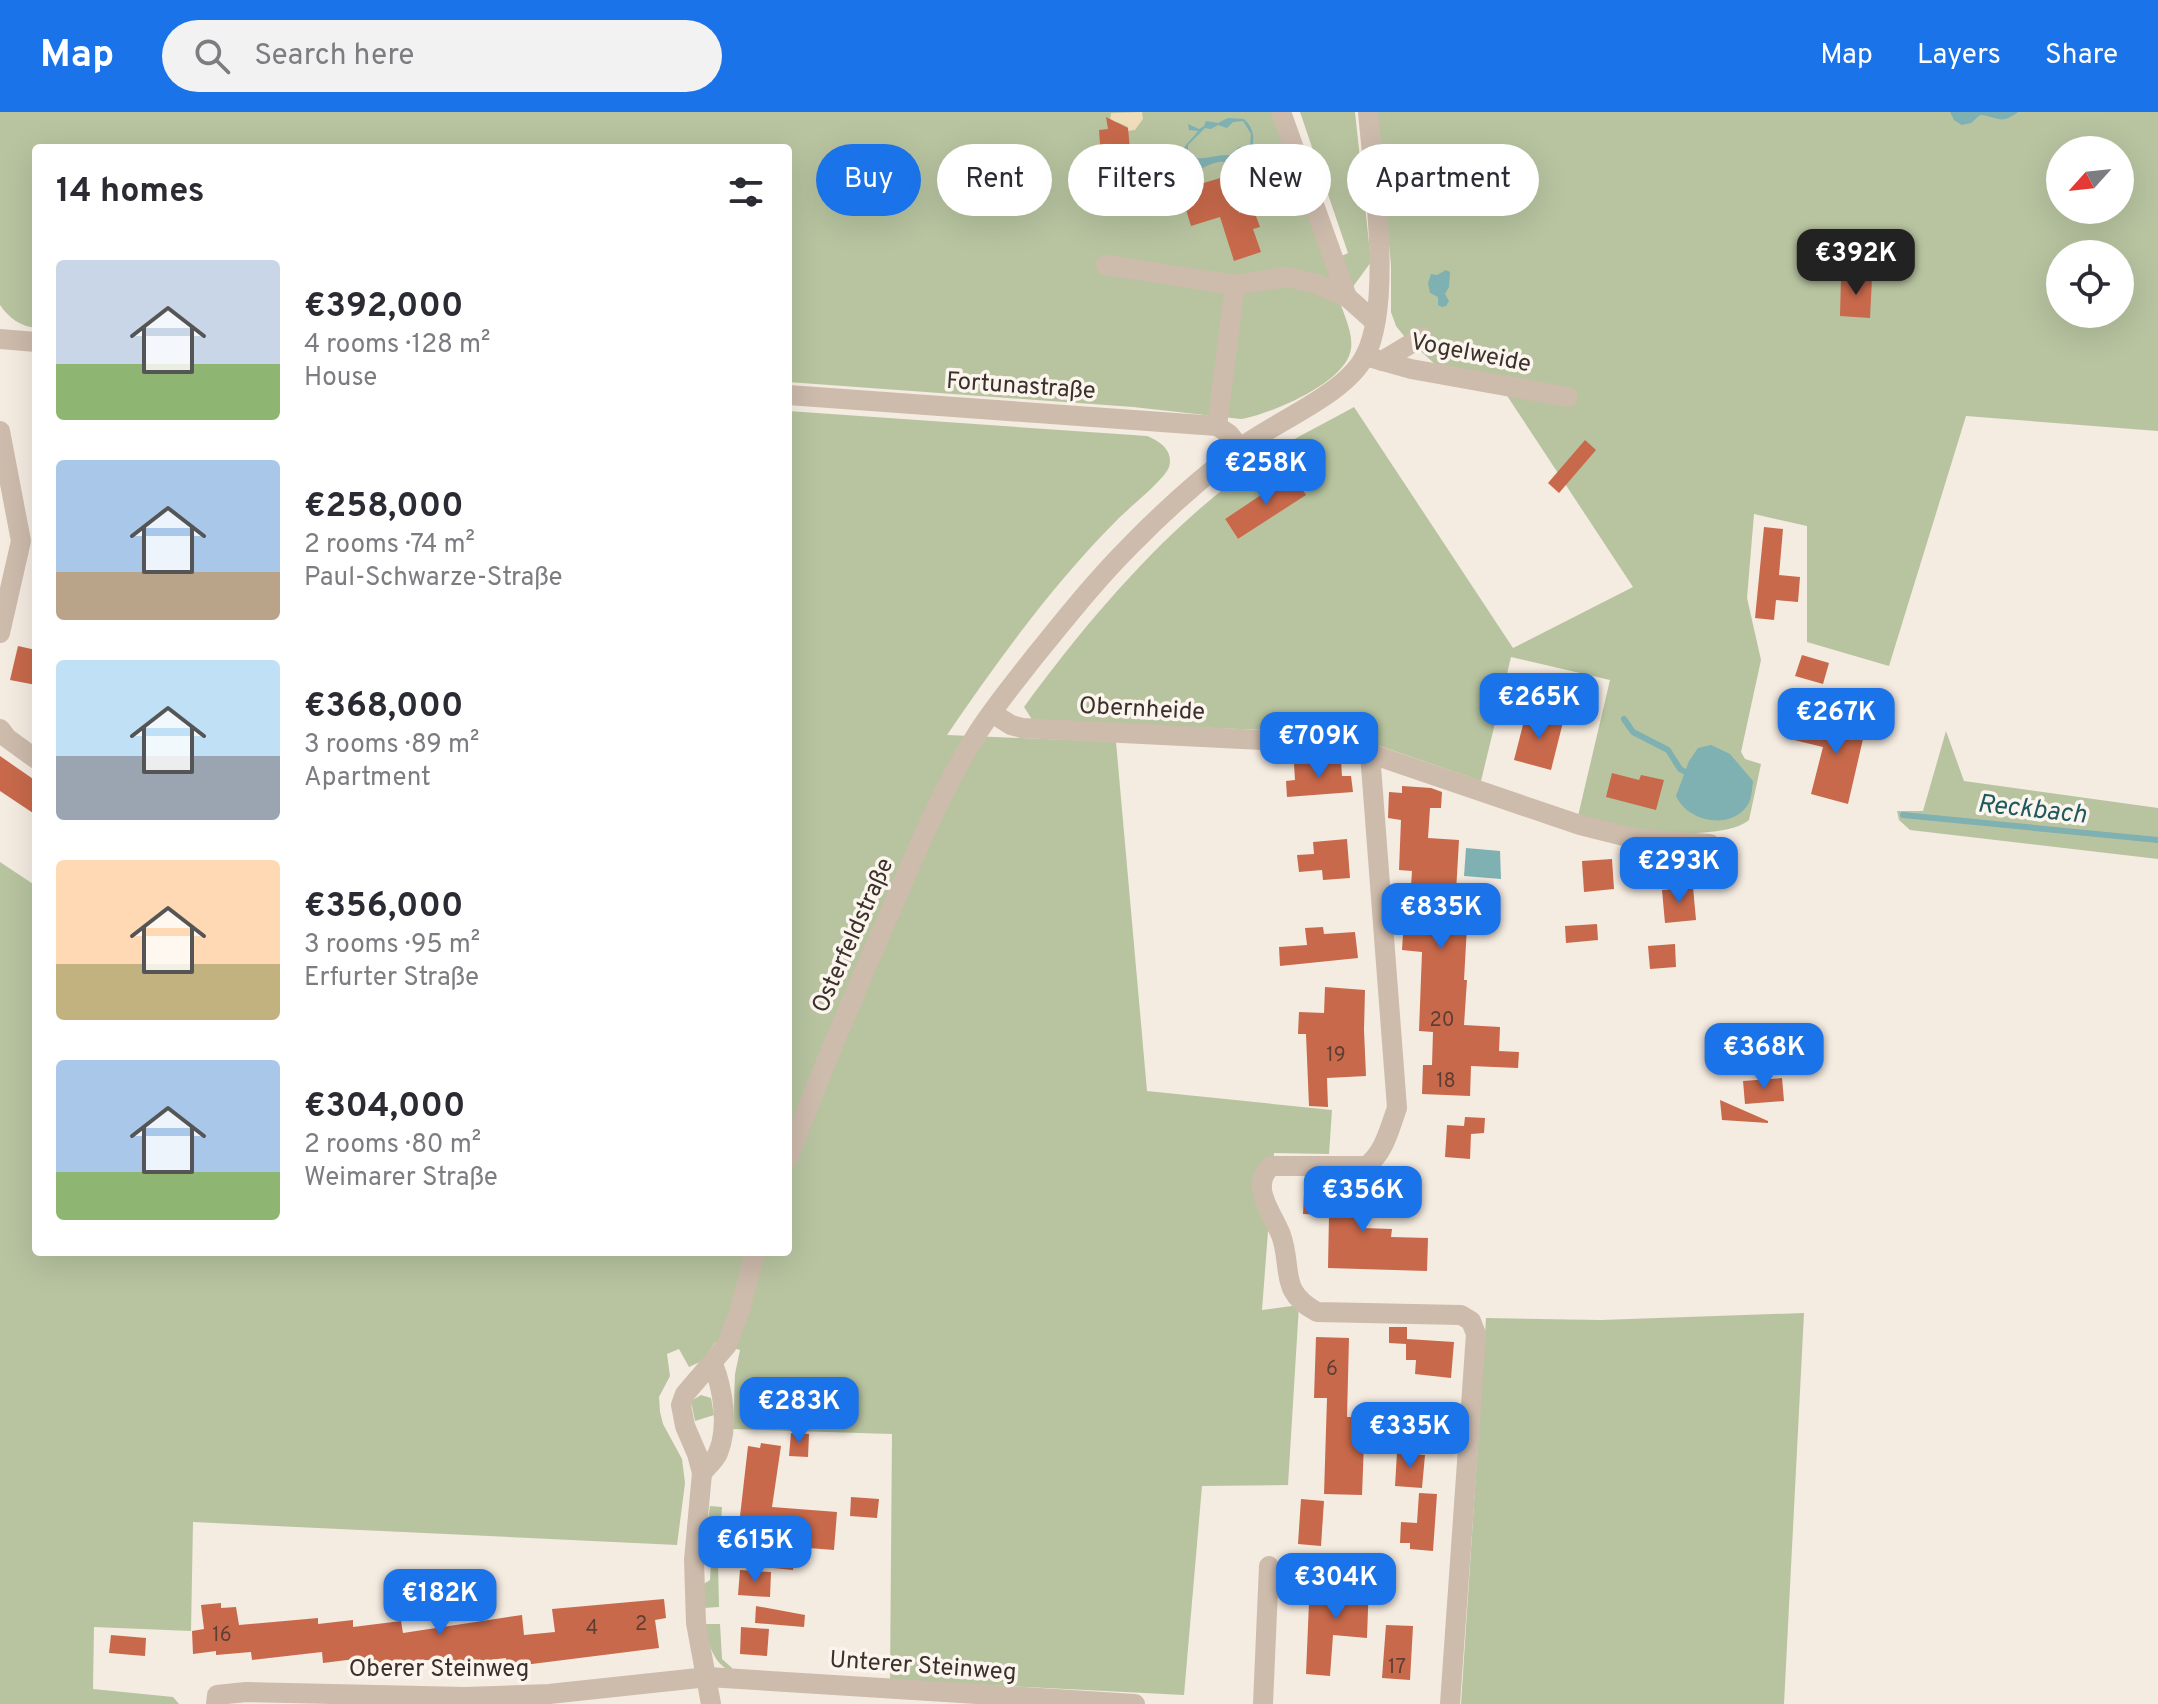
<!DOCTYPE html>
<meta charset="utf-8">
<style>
:root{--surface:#fff;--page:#f2f2f3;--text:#2b2b33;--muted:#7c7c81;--accent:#1a73e8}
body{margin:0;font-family:Overpass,sans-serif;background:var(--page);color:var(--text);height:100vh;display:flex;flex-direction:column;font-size:30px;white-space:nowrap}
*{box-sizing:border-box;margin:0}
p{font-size:26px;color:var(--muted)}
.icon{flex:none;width:44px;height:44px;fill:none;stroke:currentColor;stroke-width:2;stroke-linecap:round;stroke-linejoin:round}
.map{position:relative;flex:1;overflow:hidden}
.drawer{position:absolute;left:32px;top:32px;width:760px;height:1112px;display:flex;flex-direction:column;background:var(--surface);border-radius:8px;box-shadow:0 8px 32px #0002}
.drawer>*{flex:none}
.hud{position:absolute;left:816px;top:32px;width:760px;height:72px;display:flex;gap:16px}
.needle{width:52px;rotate:243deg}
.tools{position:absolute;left:2046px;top:24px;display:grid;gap:16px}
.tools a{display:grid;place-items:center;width:88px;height:88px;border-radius:50%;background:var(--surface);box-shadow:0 8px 32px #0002;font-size:40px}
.price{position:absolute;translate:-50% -68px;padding:0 18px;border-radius:16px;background:var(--accent);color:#fff;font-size:26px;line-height:52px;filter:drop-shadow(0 2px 4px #0008)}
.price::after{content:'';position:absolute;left:50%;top:48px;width:24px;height:18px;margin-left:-12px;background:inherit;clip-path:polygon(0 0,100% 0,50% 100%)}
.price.on{background:#222;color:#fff}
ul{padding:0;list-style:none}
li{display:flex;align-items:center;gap:24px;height:200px;padding:0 24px}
li span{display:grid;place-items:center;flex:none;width:224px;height:160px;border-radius:8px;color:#555}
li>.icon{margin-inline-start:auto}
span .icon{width:96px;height:96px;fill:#fffc;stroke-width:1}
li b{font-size:34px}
h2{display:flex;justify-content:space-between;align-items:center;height:96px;padding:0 24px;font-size:34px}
.tag{padding:0 28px;border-radius:36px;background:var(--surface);box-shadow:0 8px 32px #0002;font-size:28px;line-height:72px}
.tag.on{background:var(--accent);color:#fff}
header{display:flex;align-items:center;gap:48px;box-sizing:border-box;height:112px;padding:0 40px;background:var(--accent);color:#fff}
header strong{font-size:38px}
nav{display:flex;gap:44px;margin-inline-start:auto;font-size:28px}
.search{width:560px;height:72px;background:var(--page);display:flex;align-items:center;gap:20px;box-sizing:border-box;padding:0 28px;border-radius:44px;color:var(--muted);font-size:30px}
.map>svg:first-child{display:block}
</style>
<header>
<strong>Map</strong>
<div class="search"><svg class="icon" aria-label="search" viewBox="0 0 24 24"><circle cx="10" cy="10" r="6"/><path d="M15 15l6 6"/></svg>Search here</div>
<nav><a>Map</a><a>Layers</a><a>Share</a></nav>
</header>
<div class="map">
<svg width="2158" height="1592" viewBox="0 0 2158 1592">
<rect width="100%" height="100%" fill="#f4ebe1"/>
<!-- green -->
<g fill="#b8c4a0" fill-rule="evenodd">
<path d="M0,0H1272L1346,207C1350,219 1354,232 1349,244C1337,274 1270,302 1241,307L1133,295L788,270V36H36V216C20,214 9,206 0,193Z"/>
<path d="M1300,0H1355L1371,150L1352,176L1337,146L1348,141Z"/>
<path d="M1377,0H2158V319L1966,304L1889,554L1807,530V414L1754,402L1747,486L1761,548L1741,640L1745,647L1761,652L1749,708C1730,725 1664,722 1639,719C1619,716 1598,709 1578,704L1610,568L1511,545L1481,669L1342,621L1033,609L1024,595C1094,500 1171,410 1269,343C1295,325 1326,311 1354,295L1513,536L1633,475L1502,276L1437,254L1404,224L1396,214L1391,200V154ZM2060,38H2120V98H2060ZM2060,142H2120V202H2060ZM1291,363L1305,383L1238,427L1225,407Z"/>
<path d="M788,299L1147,324C1159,329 1174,338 1169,355C1166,366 1129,396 1118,407C1053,472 999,547 947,623L1116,630L1147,979L1332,998L1329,1042L1274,1041L1262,1198L1299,1193L1288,1373L1202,1374L1184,1583L890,1568L892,1322L733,1317L735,1262L740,1238L715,1231L702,1249L689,1255L679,1237L667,1242L670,1264L659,1285L660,1300L663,1312L682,1347L685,1371L677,1433L193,1410L191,1519L94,1515L93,1577L173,1585L179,1592H0V750L36,774V1140H788Z"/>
<path d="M1946,619L1964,669L2158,696V747L1910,718L1899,708L1897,699H1923Z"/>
<path d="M1804,1201L1784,1592H1461L1486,1206L1601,1208Z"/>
<path d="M701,1283L711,1286L714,1303L695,1309L691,1289Z"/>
<path d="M710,1394L722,1395L719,1438L713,1437V1420L707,1414Z"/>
<path d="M711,1450H718L719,1495L703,1496L702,1473L710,1468Z"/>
<path d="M704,1512H720L722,1547L732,1556L733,1560C712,1552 709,1531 704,1512Z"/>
</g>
<!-- sand -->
<path fill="#efdcb8" d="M1142,0L1143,7L1135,18L1128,19V15L1117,10H1110L1111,1Z"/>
<!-- water -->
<g fill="#7fb0b2" fill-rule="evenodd">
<path d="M1950,0H2018C2000,14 1998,4 1980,3L1971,11L1962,13L1954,8Z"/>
<path d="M1228,6L1244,7C1253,15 1255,25 1252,36L1249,37L1254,48L1243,58C1234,56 1229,48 1219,50C1206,52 1201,61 1187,56C1175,37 1189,32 1198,19L1189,18L1188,12L1199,17L1204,14L1206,9L1218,11ZM1243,9L1251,22L1250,34L1239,35L1229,43C1216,42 1200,50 1188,44V33L1205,16L1211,17L1218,13L1227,16L1233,10Z"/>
<path d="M1446,158L1450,160L1449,175L1445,182L1449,189L1446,194L1442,195L1438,193V185L1430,181L1428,171L1431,162L1437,163Z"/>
<path d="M1711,633L1730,642L1753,669C1752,677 1752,687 1747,694C1729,719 1687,709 1676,684L1689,649L1698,636Z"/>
<path d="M1466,736L1500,739L1501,767L1464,764Z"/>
</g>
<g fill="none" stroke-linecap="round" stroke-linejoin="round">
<!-- stream -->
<g stroke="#7fb0b2" stroke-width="6">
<path d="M1624,607L1633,620L1668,638L1680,657L1689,662"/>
<path d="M1903,703L2158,728"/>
</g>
</g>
<!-- building -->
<g fill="#c8694b">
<path d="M1106,5L1128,16L1130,38L1127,41L1137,67L1160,58L1164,70L1150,96L1140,100L1130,95L1090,96L1089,58H1102L1099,18L1108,17Z"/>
<path d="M1227,64L1239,101L1253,96L1260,115L1253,117L1261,140L1234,149L1220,105L1191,114L1180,78Z"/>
<path d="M1841,165L1872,166L1870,206L1840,204Z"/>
<path d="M1585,328L1596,338L1559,381L1548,371Z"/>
<path d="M1292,362L1306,383L1238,427L1225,407Z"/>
<path d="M1764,415L1783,417L1779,463L1800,465L1798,490L1776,488L1774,508L1755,506Z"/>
<path d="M18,534L36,538V573L10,568Z"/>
<path d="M1802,543L1829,551L1823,572L1795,564Z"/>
<path d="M1513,569L1533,574L1527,598L1507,592Z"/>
<path d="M1526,601L1563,610L1551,658L1514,648Z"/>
<path d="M1837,603L1872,611L1868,628L1863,627L1848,692L1811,682L1823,635L1794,628L1798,611L1833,620Z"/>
<path d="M0,644L36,669V703L0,679Z"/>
<path d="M1341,649L1342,664H1351L1353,680L1287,685L1286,669L1295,668L1294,652Z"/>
<path d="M1612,661L1639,668L1641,663L1664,668L1656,698L1606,685Z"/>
<path d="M1402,674L1431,676L1442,680L1441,696H1430L1428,726L1459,728L1456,780H1447L1445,812L1467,814L1464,868H1467L1464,913L1500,915L1499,939L1519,940L1518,956L1471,954L1470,984L1422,982L1423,953H1432L1433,920L1419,919L1422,840L1402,838L1403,822H1408L1412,759L1399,758L1401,708L1388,706L1389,680L1402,681Z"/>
<path d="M1347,727L1350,766L1323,768L1322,758L1299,760L1297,743L1314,742L1313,730Z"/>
<path d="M1612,747L1614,777L1584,780L1582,749Z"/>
<path d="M1693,775L1696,808L1665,811L1662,778Z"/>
<path d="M1597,812L1598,828L1566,831L1565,814Z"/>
<path d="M1323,815L1324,822L1355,820L1358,846L1280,854L1279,835L1307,833L1305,816Z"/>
<path d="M1675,832L1676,855L1650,857L1648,834Z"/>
<path d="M1325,875L1365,878L1364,918L1366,964L1327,966L1328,995L1309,994L1306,922H1298L1299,900L1324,901Z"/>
<path d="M1782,966L1784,989L1745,992L1743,969Z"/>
<path d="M1720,988L1768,1009V1011L1722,1008Z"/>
<path d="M1465,1005L1485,1006L1484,1021L1471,1022L1470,1047L1445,1045L1447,1013L1464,1014Z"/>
<path d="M1339,1067H1364L1363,1116L1392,1117L1391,1125L1428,1126L1427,1159L1328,1156L1329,1103L1303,1102L1304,1083L1338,1084Z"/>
<path d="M1389,1215H1407V1230V1227L1454,1230L1451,1266L1415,1262L1416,1248H1406V1232L1389,1231Z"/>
<path d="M1316,1225L1349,1226L1347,1305H1365L1362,1383L1324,1382L1327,1286H1314Z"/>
<path d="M791,1321L809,1322L808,1345L789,1344Z"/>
<path d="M761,1331L781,1334L772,1395L837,1400L834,1438L796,1435L793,1458L763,1455L767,1424L738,1422L748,1334L760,1336Z"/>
<path d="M1397,1341L1425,1343L1422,1376L1395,1374Z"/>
<path d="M1419,1381L1437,1382L1433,1439L1410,1437V1431H1400L1401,1410L1417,1411Z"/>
<path d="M851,1385L879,1387L877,1406L850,1404Z"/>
<path d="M1301,1387L1324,1389L1321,1434L1298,1432Z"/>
<path d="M740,1458L771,1460L770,1485L738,1483Z"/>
<path d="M1330,1465L1369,1468L1367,1526L1333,1523L1330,1564L1306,1562L1309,1490L1329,1491Z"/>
<path d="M664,1487L666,1506L655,1508L659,1536L507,1555L506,1546L437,1554L436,1547L372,1555L371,1545L323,1551L322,1540L252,1548L251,1540L216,1543V1539L193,1542L192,1519L204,1517L201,1493L221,1491V1496L236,1495L239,1513L318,1506V1512L353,1508V1515L401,1509L403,1521L522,1503L524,1523L555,1520L552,1497Z"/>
<path d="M756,1494L805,1503L804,1515L755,1511Z"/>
<path d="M1386,1513L1413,1514L1410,1568L1382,1566Z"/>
<path d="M741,1515L769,1517L767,1544L740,1542Z"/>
<path d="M111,1523L146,1526L145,1544L109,1541Z"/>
</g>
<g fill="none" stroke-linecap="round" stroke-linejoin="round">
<!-- minor -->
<g stroke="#cdbbac" stroke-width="20">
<path d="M1281,0L1347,185L1375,210"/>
<path d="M1106,153L1235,173L1286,165L1314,171L1347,185"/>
<path d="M0,227L36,230"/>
<path d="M1365,244L1411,257L1568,285"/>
<path d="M1382,249L1422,225"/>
<path d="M788,283L1217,314L1229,322L1240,336"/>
<path d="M1217,314L1235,173"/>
<path d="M0,319L21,429L0,521"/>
<path d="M992,601L1011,613L1022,616L1342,632L1580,713L1636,727L1710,732"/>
<path d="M0,617L7,626L36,647"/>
<path d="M1370,641L1397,996C1390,1015 1384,1042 1366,1054H1271C1249,1075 1272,1100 1281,1123C1293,1157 1278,1179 1317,1200L1461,1203L1471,1209L1476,1222L1450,1592"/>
<path d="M788,1047C818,966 852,887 887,807C914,746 939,682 975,625C992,597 1015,570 1035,544C1066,506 1096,468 1130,434C1164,399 1200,367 1239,337C1274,310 1345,283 1365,244C1393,191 1373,61 1368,0"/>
<path d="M702,1361C707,1355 715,1348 718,1341C729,1315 723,1277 713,1252"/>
<path d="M216,1592L217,1583L246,1580L466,1585L549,1582L708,1565L1135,1592"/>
<path d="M711,1592L696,1511L694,1448L702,1361L697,1342L685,1314L681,1293L685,1282L727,1233L740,1198L755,1140"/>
<path d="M1263,1592L1269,1454"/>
</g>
</g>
<g text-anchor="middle" stroke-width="7" stroke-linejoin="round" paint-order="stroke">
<!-- number labels -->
<g font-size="20" fill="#5e3e33">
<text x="1442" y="914">20</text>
<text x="1336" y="949">19</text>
<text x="1446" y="975">18</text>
<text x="1332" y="1263">6</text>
<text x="641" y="1518">2</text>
<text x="592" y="1522">4</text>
<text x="222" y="1529">16</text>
<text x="1397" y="1561">17</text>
</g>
<!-- street labels -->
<g font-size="24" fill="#3b302b" stroke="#fbf5ee">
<text transform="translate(1471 240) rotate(11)" y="8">Vogelweide</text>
<text transform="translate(1021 273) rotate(4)" y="8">Fortunastraße</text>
<text transform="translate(1142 596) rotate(3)" y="8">Obernheide</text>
<text transform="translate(852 823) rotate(-66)" y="8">Osterfeldstraße</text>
<text transform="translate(923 1553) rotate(4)" y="8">Unterer Steinweg</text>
<text x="439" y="1564">Oberer Steinweg</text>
</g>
<!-- water labels -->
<g font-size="26" font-style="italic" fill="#1f5a5e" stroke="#fbf5ee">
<text transform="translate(2032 696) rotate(6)" y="9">Reckbach</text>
</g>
</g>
</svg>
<div class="tools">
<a><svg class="needle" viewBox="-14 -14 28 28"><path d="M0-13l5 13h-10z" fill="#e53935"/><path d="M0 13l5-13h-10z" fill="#7c7c81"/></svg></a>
<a><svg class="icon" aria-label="locate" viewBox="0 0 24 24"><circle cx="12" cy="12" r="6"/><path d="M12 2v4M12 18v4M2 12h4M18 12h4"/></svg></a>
</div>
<b class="price on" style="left:1856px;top:185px">€392K</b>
<b class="price" style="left:1266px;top:395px">€258K</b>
<b class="price" style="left:1539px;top:629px">€265K</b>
<b class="price" style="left:1836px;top:644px">€267K</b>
<b class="price" style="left:1319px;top:668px">€709K</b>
<b class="price" style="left:1679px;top:793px">€293K</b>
<b class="price" style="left:1441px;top:839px">€835K</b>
<b class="price" style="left:1764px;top:979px">€368K</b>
<b class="price" style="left:1363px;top:1122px">€356K</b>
<b class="price" style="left:799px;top:1333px">€283K</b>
<b class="price" style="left:1410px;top:1358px">€335K</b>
<b class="price" style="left:755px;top:1472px">€615K</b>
<b class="price" style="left:1336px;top:1509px">€304K</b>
<b class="price" style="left:440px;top:1525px">€182K</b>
<div class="hud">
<a class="tag on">Buy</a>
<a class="tag">Rent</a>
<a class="tag">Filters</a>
<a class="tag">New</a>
<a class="tag">Apartment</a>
</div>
<section class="drawer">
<h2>14 homes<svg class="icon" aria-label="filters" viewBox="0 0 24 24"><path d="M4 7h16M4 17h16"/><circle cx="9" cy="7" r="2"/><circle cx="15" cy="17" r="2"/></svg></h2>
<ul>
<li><span style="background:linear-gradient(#c9d6e8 65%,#8fb573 0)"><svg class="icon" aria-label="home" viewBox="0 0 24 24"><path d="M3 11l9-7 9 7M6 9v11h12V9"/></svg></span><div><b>€392,000</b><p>4 rooms · 128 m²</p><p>House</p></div></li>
<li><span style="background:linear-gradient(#a9c7e8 70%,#b9a48a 0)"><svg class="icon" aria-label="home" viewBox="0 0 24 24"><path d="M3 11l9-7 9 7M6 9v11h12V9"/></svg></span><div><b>€258,000</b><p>2 rooms · 74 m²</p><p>Paul-Schwarze-Straße</p></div></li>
<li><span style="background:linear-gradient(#bfe0f5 60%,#9aa5b1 0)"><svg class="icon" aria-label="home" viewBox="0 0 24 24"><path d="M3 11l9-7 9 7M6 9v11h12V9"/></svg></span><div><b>€368,000</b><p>3 rooms · 89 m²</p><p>Apartment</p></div></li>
<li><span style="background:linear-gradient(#ffd9b3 65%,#c2b280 0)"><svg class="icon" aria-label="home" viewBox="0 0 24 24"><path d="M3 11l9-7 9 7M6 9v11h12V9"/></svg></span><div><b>€356,000</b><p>3 rooms · 95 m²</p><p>Erfurter Straße</p></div></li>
<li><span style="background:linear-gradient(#a9c7e8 70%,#8fb573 0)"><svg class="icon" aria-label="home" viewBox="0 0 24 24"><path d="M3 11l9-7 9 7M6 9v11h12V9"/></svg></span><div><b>€304,000</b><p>2 rooms · 80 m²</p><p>Weimarer Straße</p></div></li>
</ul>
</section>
</div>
